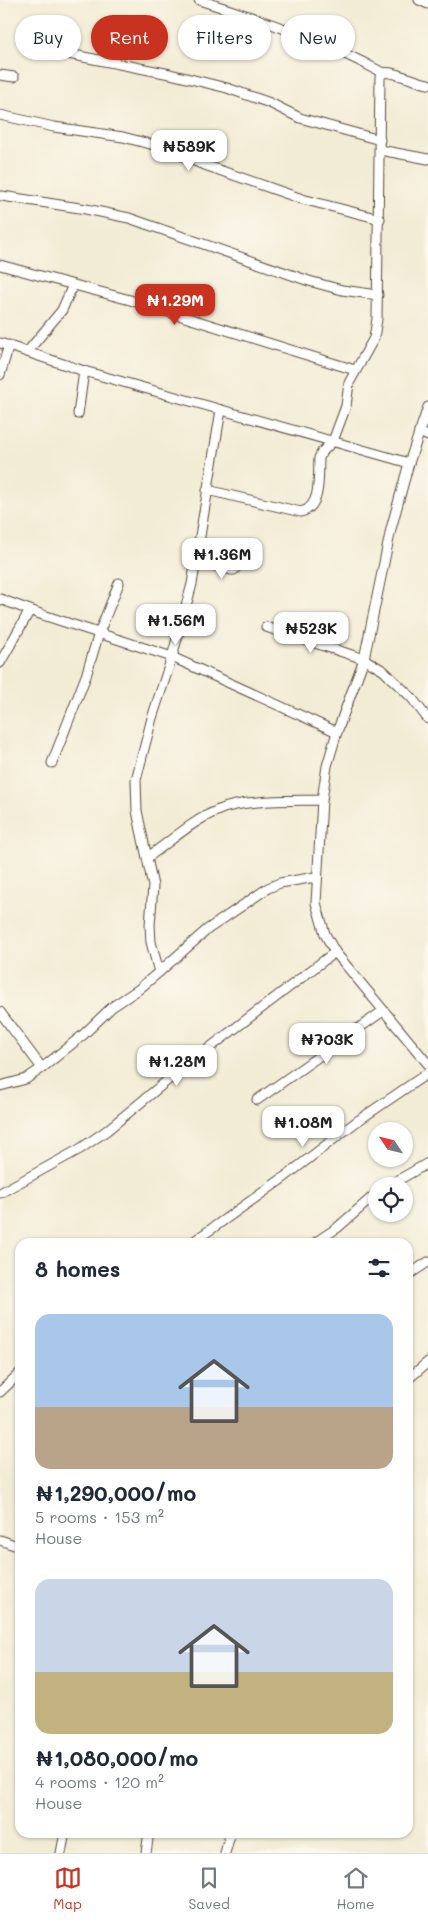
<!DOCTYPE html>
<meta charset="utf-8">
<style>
:root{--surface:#fff;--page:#f2f2f3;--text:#1f2937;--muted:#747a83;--line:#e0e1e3;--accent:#c8321e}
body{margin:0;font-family:Mali,sans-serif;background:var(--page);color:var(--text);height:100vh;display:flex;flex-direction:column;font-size:19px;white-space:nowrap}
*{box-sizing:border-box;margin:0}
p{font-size:16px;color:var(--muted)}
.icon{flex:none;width:28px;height:28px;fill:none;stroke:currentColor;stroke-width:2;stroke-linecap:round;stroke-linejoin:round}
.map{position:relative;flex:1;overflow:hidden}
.drawer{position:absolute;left:15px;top:1238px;width:398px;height:600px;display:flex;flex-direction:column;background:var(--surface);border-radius:15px;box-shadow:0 1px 4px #0004}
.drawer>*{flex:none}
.top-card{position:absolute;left:15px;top:15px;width:399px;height:45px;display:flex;gap:10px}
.needle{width:32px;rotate:305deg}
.fabs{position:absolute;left:368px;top:1122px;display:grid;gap:10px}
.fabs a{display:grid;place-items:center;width:45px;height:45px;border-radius:50%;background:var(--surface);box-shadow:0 1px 4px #0004;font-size:25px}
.price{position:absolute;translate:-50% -42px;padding:0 11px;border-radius:10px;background:#fff;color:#222;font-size:16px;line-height:32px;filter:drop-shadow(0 1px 2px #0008)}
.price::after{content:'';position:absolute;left:50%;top:30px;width:15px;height:11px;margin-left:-8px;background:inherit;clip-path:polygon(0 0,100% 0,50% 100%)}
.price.on{background:var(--accent);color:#fff}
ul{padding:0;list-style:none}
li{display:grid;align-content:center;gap:10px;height:265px;padding:0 20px}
li span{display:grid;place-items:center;height:155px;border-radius:15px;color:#555}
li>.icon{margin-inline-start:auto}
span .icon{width:90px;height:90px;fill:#fffc;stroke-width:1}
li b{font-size:21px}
h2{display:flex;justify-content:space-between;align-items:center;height:60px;padding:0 20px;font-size:21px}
.chip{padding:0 18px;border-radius:22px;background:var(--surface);box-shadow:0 1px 4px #0004;font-size:18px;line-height:45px}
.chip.on{background:var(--accent);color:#fff}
.menu{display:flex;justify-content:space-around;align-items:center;height:70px;border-top:1px solid var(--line);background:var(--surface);font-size:14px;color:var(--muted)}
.menu a{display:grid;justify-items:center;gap:2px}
.menu .on{color:var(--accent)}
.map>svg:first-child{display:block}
</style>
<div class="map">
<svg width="428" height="1853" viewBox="0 0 428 1853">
<rect width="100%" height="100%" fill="#fbf7ec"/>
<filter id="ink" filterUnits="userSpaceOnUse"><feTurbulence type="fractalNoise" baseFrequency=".02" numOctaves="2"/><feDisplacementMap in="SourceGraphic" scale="10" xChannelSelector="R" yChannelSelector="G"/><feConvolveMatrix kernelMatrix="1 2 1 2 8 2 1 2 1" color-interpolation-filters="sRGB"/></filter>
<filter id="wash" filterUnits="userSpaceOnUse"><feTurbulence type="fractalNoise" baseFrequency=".0096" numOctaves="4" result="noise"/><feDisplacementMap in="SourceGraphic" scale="20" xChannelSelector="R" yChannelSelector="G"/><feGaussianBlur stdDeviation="1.12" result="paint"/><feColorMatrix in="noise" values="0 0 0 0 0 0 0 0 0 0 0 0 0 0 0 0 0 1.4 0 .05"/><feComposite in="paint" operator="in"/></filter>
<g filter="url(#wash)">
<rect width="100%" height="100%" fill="#f3ecd5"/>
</g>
<g filter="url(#ink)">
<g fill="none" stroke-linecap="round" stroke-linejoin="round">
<!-- minor casing -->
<g stroke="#574739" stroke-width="11">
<g id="minor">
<path d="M199,0C262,20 325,41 383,73"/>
<path d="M419,0L428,4"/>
<path d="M48,50L170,74L227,88L270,103L300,118L380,140"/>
<path d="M0,75L14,77"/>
<path d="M0,115L54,127L123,137L165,148L199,163L302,199L380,219"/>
<path d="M380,150L428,159"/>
<path d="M2,196L86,209L129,218L309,281L342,290L378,295"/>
<path d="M0,265L130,300L355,370"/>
<path d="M0,343L84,371L409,463"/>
<path d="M28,351L62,310L73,285"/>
<path d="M0,375L9,345"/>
<path d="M428,407L409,463L391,529L364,659L337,732L327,766L322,800L316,903L325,934L335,952L428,1064"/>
<path d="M221,410L192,584L172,657L152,718L136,780L137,811L153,886L150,925L151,942L159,972L208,929L268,888L280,883L316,877"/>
<path d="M78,414L84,371"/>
<path d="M419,432L428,436"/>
<path d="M207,490L301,512C322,507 318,476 319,458L322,452L333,441L346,406L349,383L374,338L377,319L380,77L383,73C391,70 416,82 428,84"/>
<path d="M196,561L231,570H234L239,564"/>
<path d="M0,599L43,615L172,657L337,732"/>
<path d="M266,627L364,659L384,671L393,680L411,697L428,719"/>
<path d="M0,663L30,610"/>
<path d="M52,763L86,676L99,633L119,583"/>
<path d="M148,857C171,841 193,820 219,810C243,799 294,801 322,800"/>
<path d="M0,1012L42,1068"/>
<path d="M0,1086L26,1079L42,1068L83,1035L112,1007L139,989L159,972"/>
<path d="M257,1100L383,1011"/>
<path d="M388,1186L428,1163"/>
<path d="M0,1193L80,1149L106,1131L174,1075L335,952"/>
<path d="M193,1242L286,1176L356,1122L428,1073"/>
<path d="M316,1242L337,1228L376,1194"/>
<path d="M408,1275L428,1262"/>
<path d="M408,1379L428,1362"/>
<path d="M0,1392L20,1373"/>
<path d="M0,1540L20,1547"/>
<path d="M61,1853L65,1832"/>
<path d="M146,1853L149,1832"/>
<path d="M225,1853L231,1832"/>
</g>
</g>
<!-- minor -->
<use href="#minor" stroke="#fff" stroke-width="9"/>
</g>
</g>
</svg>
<div class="fabs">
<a><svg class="needle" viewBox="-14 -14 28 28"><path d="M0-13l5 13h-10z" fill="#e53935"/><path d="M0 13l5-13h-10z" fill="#747a83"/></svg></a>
<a><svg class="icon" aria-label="locate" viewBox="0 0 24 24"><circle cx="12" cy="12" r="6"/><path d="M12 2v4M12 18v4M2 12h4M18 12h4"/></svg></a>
</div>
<b class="price" style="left:189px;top:172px">₦589K</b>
<b class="price on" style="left:175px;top:326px">₦1.29M</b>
<b class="price" style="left:222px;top:580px">₦1.36M</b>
<b class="price" style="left:176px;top:646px">₦1.56M</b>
<b class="price" style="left:311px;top:654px">₦523K</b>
<b class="price" style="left:327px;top:1065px">₦703K</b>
<b class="price" style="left:177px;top:1087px">₦1.28M</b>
<b class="price" style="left:303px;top:1148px">₦1.08M</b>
<div class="top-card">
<a class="chip">Buy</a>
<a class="chip on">Rent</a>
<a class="chip">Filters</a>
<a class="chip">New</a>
</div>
<section class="drawer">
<h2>8 homes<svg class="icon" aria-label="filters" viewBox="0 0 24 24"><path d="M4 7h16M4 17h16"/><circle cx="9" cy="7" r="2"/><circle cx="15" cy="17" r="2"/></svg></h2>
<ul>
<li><span style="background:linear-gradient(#a9c7e8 60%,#b9a48a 0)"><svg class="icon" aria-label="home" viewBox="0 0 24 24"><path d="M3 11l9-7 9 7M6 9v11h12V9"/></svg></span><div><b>₦1,290,000/mo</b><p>5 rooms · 153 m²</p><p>House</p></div></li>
<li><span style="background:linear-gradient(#c9d6e8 60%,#c2b280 0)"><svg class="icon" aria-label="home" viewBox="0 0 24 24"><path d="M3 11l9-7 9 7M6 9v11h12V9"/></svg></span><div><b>₦1,080,000/mo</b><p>4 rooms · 120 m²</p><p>House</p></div></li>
</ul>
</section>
</div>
<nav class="menu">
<a class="on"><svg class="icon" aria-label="map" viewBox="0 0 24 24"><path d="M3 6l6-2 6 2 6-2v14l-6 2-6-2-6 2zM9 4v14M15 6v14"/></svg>Map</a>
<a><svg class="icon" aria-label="saved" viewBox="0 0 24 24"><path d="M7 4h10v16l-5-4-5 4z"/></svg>Saved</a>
<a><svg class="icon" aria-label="home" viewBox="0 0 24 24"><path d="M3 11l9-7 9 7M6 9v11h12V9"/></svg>Home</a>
</nav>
